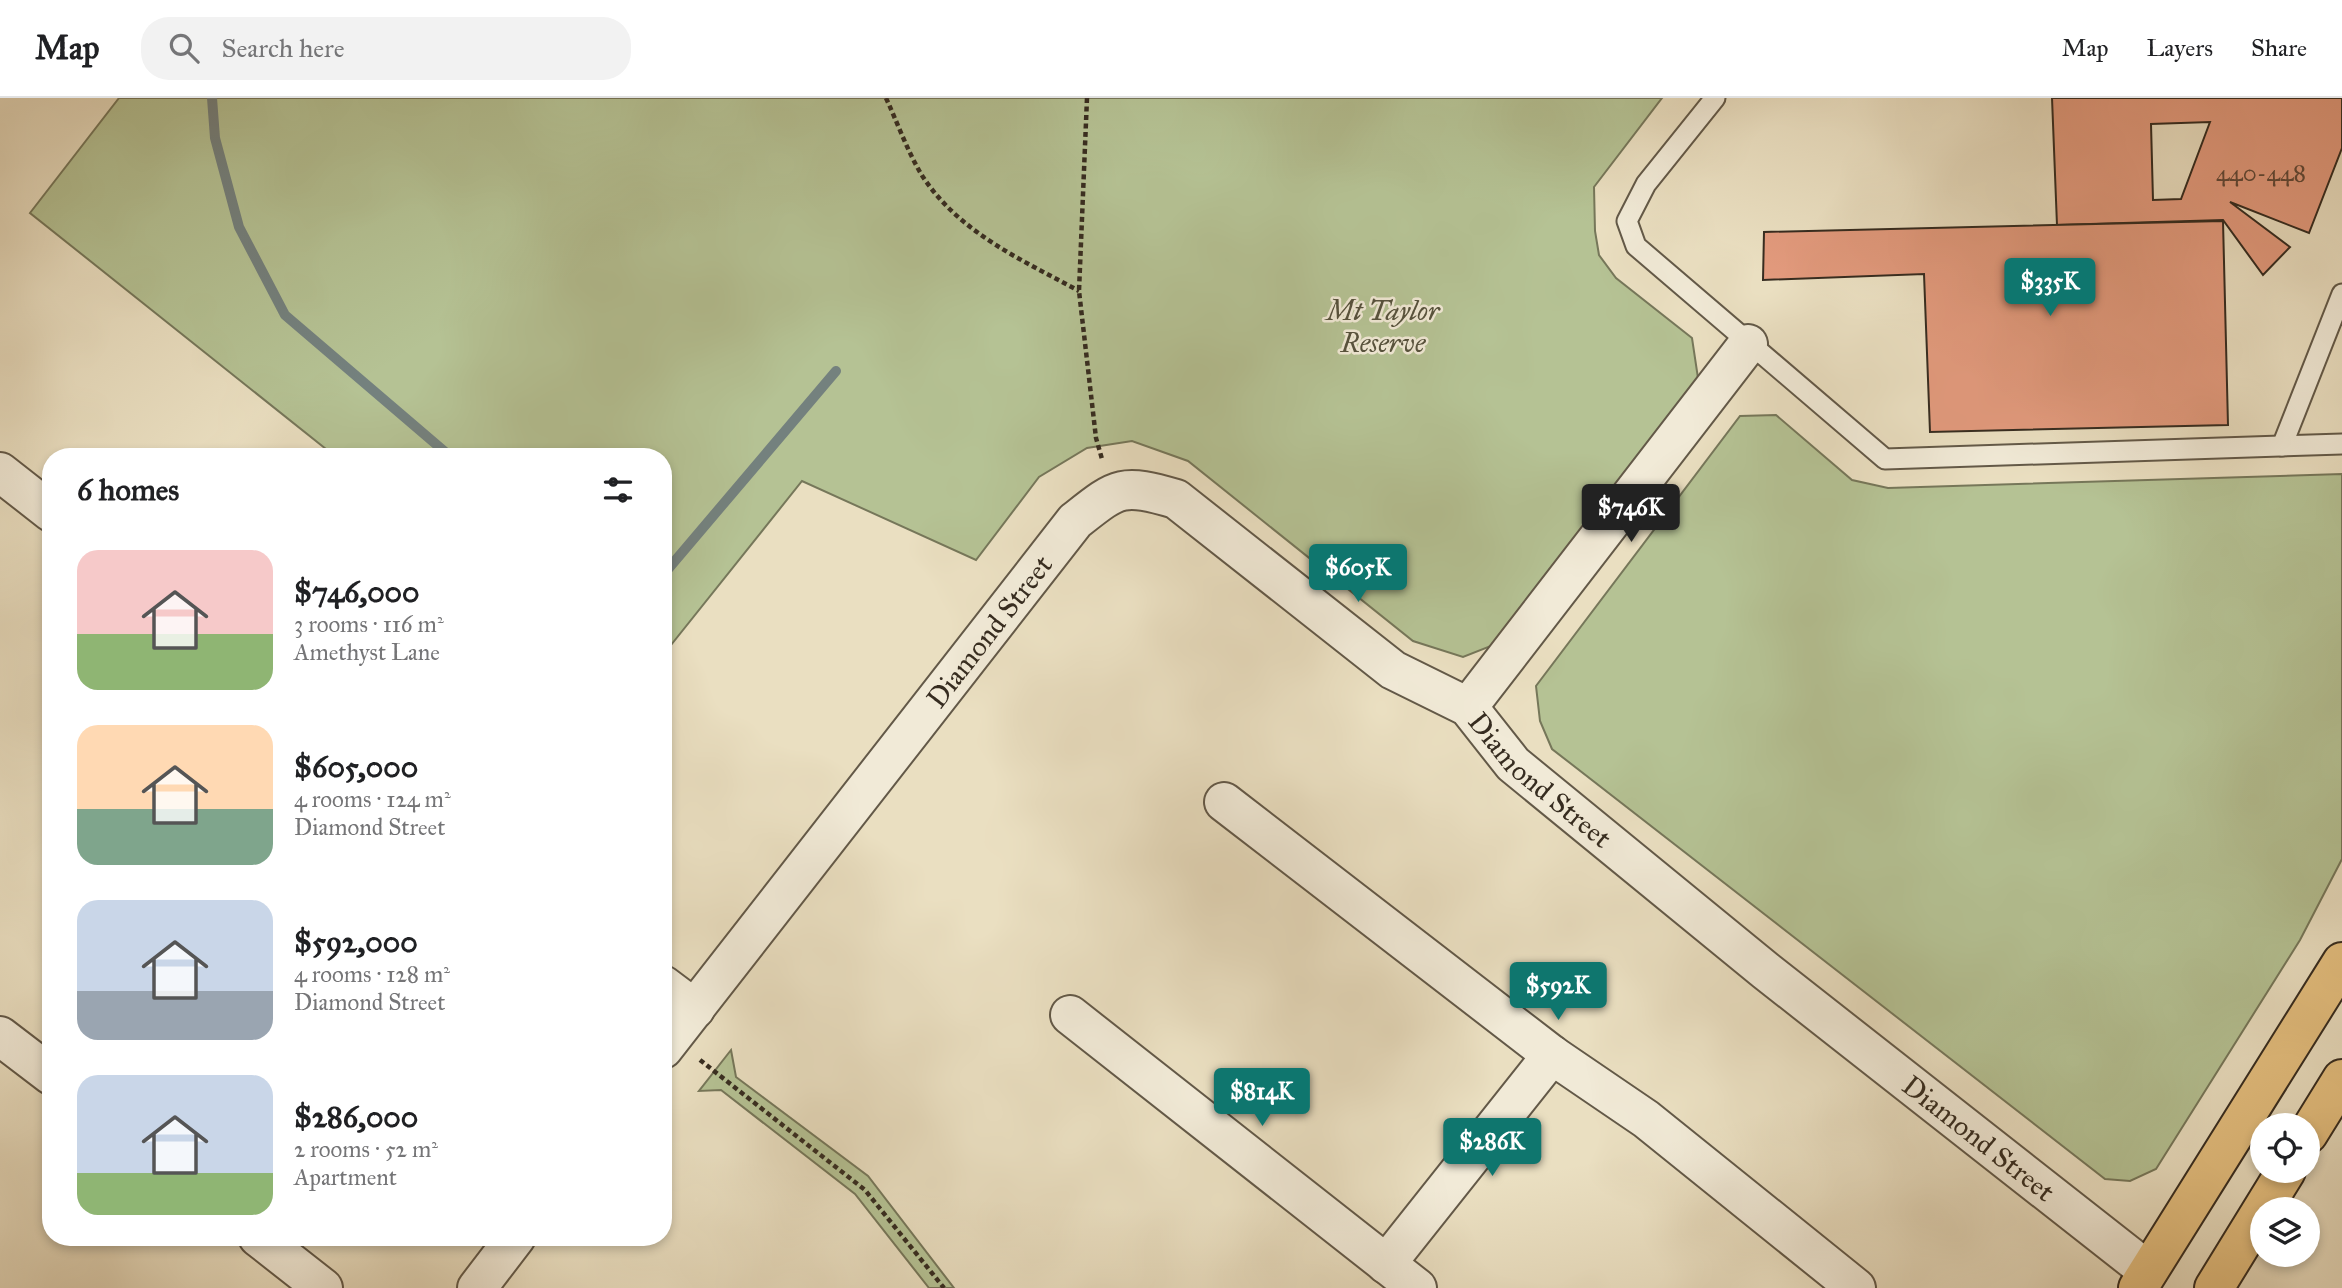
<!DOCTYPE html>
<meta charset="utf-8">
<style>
:root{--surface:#fff;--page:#f2f2f2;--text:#202124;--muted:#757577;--line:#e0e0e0;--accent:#0f766e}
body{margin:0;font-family:"IM FELL Great Primer",serif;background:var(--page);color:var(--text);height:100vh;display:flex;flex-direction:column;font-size:26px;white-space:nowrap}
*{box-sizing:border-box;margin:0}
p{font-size:23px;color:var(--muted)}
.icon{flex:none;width:38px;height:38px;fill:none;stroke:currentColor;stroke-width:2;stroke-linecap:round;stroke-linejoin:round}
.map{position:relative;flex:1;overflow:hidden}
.panel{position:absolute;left:42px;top:350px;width:630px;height:798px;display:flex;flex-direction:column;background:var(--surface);border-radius:28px;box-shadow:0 4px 10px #0003}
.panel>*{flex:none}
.buttons{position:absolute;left:2250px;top:1015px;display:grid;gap:14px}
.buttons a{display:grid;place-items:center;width:70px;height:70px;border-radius:50%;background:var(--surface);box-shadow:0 4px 10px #0003;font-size:35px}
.price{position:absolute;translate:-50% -60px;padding:0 16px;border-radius:7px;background:var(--accent);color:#fff;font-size:23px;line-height:46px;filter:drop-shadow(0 2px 4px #0008)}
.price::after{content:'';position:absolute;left:50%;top:42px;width:21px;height:16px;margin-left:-10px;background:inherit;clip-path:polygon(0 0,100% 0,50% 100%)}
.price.active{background:#222;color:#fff}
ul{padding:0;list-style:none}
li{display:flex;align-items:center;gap:21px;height:175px;padding:0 35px}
li span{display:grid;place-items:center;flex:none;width:196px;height:140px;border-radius:21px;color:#555}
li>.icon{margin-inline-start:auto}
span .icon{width:84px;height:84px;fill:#fffc;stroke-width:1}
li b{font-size:30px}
h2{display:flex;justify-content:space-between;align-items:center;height:84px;padding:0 35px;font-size:30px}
header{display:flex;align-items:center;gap:42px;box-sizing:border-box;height:98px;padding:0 35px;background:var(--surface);border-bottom:2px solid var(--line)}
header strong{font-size:33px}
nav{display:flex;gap:38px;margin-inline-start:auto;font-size:24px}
.search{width:490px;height:63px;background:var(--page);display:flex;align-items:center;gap:18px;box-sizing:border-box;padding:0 24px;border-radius:28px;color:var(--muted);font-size:26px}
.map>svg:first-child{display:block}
</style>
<header>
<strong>Map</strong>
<div class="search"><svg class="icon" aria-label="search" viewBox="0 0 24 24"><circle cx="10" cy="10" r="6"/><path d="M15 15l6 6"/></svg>Search here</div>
<nav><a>Map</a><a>Layers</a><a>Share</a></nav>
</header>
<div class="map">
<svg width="2342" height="1190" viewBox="0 0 2342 1190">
<rect width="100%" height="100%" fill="#eadfc1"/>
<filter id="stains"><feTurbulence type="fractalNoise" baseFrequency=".00286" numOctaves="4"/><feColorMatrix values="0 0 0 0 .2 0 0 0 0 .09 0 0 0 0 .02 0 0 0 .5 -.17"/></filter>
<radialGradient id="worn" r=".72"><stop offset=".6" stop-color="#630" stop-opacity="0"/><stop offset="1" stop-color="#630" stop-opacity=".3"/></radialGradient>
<!-- green -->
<g fill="#b5c294" stroke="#76775a" stroke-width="2">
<path d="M119,0H1662L1594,89L1595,133L1599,157L1616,180L1692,240L1698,280L1491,548L1463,559L1413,543L1188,363L1132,343L1087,350L1039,379L976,462L802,383L663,557V359H336L30,115Z"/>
<path d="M1776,317L1852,382L1888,390L2342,376V761L2300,842L2156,1071L2130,1083L2105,1081L1552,651L1540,623L1536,588L1740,318Z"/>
<path d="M731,952L736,979L868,1078L954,1190H929L855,1096L721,992L699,993Z"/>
</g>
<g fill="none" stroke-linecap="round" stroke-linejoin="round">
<!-- stream -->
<g stroke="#74817e" stroke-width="10">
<path d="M212,0L215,40L239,129L285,217L451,359"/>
<path d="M663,477L836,273"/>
</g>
</g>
<!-- building -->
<g fill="#e29a7d" stroke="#362c20" stroke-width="2" fill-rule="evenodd">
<path d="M2052,0H2342V50L2309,135L2230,104L2290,149L2263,177L2223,122L2057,127ZM2210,24L2181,101L2153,102L2151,26Z"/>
<path d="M2223,123L2228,327L1930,334L1924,176L1763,182L1764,134Z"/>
</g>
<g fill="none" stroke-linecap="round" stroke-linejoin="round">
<!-- service casing -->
<g stroke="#635948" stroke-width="23">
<g id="service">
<path d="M1715,0L1646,86L1627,123L1636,148L1885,361L2342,346"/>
<path d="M2282,348L2342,196"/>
</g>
</g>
<!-- minor casing -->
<g stroke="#635948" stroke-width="42">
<g id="minor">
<path d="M0,374L51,414"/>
<path d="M1468,609L1748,246"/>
<path d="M1224,704L1552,957L1646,1021L1856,1190"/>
<path d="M663,887L695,911"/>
<path d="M1070,917L1417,1190"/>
<path d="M0,938L51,977"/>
<path id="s1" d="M663,951L1075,423C1118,389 1121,385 1176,401L1393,572L1468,609L1513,666L1766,873L2148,1173"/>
<path d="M258,1139L323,1190"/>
<path d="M1386,1166L1552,957"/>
<path d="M477,1190L516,1139"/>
</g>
</g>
<!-- primary casing -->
<g stroke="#362c20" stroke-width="42">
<g id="primary">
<path d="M2308,1036L2342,981"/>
<path d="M2138,1190L2342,864"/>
<path d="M2214,1190L2286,1073"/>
</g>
</g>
<!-- path -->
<g stroke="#362c20" stroke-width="4.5" stroke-dasharray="5 3.5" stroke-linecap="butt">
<path d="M886,0C898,26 908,55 923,79C960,135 1022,162 1079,193"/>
<path d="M1087,0L1079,193L1096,340L1102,361"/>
<path d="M700,962L865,1092L944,1190"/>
</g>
<!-- service -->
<use href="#service" stroke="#f1ead7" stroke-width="19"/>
<!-- minor -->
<use href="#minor" stroke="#f1ead7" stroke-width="38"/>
<!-- primary -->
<use href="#primary" stroke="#e5c080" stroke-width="38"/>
</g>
<g text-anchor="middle" stroke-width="5" stroke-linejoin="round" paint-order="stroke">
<!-- number labels -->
<g font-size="24" fill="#614837">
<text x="2261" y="83">440-448</text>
</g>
<!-- park labels -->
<g font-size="28" font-style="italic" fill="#56523d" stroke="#f1ead7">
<text x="1383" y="222">Mt Taylor<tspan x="1383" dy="32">Reserve</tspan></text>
</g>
<!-- street labels -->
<g font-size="28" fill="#362c20" stroke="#f1ead7">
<text dy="10" stroke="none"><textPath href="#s1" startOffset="530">Diamond Street</textPath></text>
<text dy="10" stroke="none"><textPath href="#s1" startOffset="1244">Diamond Street</textPath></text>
<text dy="10" stroke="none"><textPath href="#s1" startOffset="1811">Diamond Street</textPath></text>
</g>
</g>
<rect width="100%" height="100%" filter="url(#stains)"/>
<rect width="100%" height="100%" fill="url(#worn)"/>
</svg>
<div class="buttons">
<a><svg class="icon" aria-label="locate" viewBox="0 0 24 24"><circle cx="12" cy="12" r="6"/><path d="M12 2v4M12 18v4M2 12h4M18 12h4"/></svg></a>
<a><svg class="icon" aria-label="layers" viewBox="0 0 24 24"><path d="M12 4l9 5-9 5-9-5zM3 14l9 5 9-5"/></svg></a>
</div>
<b class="price" style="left:2050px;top:220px">$335K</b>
<b class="price active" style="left:1631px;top:446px">$746K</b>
<b class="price" style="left:1358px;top:506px">$605K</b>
<b class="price" style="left:1558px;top:924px">$592K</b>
<b class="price" style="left:1262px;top:1030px">$814K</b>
<b class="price" style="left:1492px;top:1080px">$286K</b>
<section class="panel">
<h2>6 homes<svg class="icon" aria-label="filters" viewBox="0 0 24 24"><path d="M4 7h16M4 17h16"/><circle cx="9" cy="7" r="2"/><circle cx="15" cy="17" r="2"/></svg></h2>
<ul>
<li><span style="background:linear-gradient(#f6c9c9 60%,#8fb573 0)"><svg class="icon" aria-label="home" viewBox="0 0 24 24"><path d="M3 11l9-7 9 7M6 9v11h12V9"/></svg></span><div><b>$746,000</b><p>3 rooms · 116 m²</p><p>Amethyst Lane</p></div></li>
<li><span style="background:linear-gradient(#ffd9b3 60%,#7fa58c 0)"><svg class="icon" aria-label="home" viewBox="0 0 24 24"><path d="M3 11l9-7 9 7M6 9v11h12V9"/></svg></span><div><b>$605,000</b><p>4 rooms · 124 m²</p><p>Diamond Street</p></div></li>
<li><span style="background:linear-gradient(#c9d6e8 65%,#9aa5b1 0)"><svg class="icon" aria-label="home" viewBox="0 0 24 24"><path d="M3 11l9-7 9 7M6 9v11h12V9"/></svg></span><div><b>$592,000</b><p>4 rooms · 128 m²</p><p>Diamond Street</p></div></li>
<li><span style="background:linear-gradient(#c9d6e8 70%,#8fb573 0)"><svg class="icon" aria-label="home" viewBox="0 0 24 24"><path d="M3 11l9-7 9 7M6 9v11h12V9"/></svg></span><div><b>$286,000</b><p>2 rooms · 52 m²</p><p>Apartment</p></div></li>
</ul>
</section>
</div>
